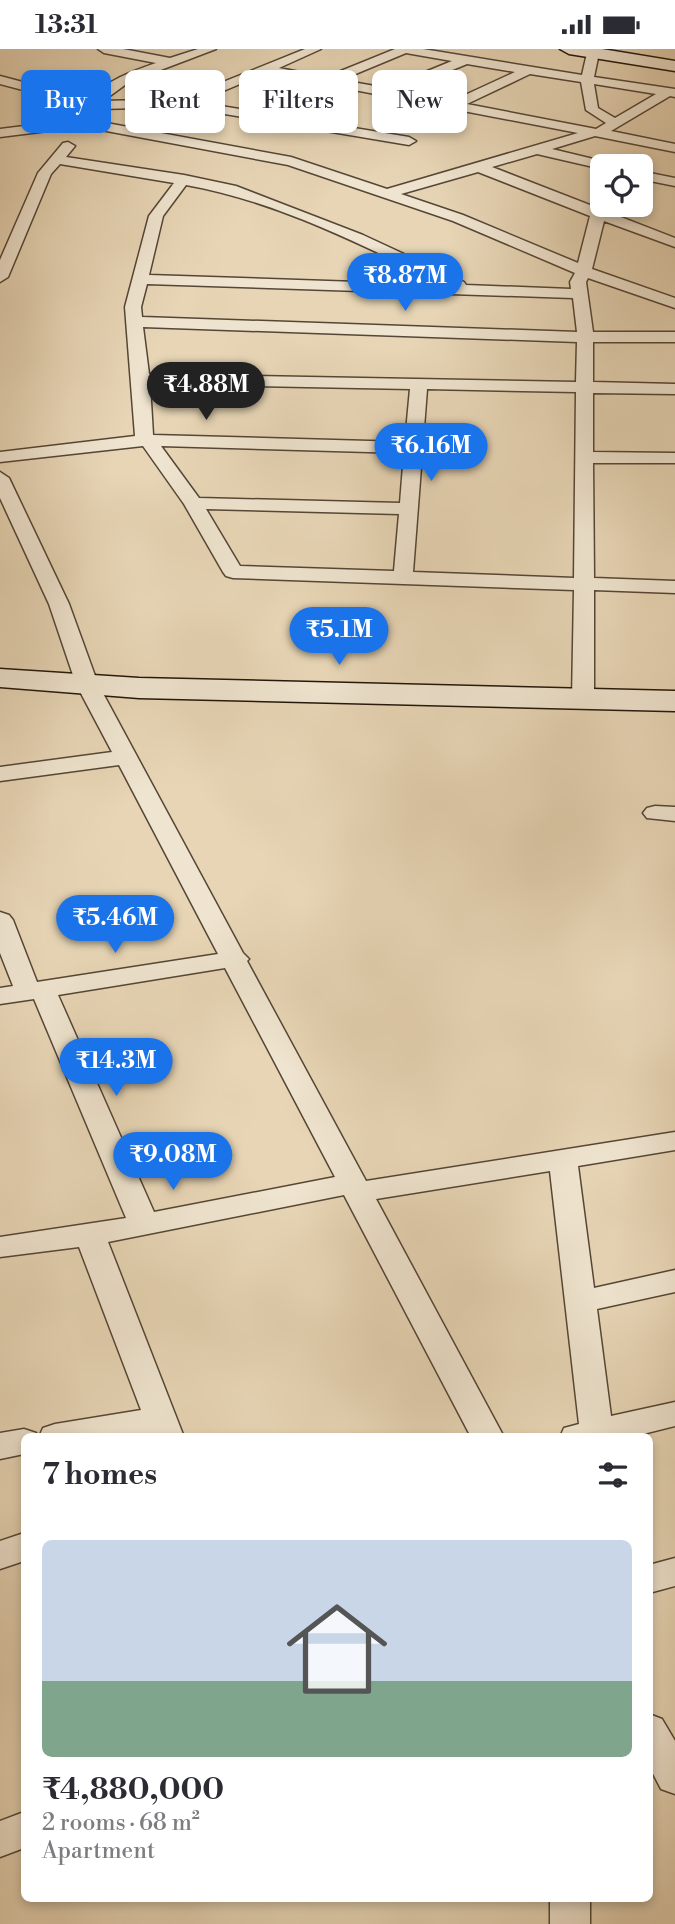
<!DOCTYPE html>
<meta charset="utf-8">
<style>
:root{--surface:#fff;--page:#f2f2f3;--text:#2b2b33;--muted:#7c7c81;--line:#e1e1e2;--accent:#1a73e8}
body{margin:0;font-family:"Libre Bodoni",serif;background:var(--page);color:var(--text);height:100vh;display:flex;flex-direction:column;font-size:26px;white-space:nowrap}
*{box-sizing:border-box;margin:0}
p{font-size:23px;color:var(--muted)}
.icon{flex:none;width:38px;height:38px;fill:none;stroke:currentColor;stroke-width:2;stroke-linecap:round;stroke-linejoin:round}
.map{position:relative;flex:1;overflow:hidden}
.side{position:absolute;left:21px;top:1384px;width:632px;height:469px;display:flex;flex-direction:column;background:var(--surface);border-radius:10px;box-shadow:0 4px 10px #0003}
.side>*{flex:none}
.top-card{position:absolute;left:21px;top:21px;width:634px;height:63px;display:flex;gap:14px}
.fabs{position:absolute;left:590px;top:105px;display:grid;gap:14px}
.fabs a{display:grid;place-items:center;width:63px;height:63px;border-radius:10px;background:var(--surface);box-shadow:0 4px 10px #0003;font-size:35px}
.price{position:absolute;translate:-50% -60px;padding:0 16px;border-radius:24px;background:var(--accent);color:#fff;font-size:23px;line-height:46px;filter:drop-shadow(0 2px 4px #0008)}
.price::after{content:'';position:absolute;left:50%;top:42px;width:21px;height:16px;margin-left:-10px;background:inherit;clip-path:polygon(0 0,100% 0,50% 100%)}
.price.current{background:#222;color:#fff}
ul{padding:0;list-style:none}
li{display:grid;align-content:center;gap:14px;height:371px;padding:0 21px}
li+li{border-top:2px solid var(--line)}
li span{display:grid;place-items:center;height:217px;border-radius:10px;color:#555}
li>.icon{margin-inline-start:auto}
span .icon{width:126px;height:126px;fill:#fffc;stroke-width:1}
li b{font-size:30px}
h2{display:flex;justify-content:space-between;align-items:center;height:84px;padding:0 21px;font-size:30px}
.pill{padding:0 24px;border-radius:10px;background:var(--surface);box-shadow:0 4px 10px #0003;font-size:24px;line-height:63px}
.pill.current{background:var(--accent);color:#fff}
.status{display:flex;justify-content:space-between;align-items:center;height:49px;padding:0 35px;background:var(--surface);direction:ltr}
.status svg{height:19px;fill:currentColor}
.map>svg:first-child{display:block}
</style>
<div class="status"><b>13:31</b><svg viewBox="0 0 49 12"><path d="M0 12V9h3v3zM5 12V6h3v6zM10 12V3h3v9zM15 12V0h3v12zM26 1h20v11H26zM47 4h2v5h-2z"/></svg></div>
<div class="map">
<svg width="675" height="1875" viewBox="0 0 675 1875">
<rect width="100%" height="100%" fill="#e7d5b5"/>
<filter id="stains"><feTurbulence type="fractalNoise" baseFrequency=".00286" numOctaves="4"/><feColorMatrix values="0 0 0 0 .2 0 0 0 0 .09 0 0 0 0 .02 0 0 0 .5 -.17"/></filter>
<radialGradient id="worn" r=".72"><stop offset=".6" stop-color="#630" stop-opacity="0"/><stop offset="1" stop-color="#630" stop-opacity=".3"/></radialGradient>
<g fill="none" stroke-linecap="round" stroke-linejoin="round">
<!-- street casing -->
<g stroke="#554636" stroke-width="3">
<g id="street">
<path d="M98,0H123L170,9L198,0H216L129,33L103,52L181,50L305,0H321L279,19L326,28L395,0H423L582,26L587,4L593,0L599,4L594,28L675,40V48L670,47L611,82L675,95V103L595,87L552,100L610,114L612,117H602V120L537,105L492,118L675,189V198L604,172L592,220L675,249V259L588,229L586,233L593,283H675V293H593V333L675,335V345L593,344V403L675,404V414H593L594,529L675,532V544L594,541V650L591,655H575L572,650L574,541L233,529L226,527L223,523L184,455L143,397L0,413V403L135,387L125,258L149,167L174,134L60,115L51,125L8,228L0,233V211L38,124L63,94L68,93L75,97L66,108L184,126L236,137L363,186L464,233L466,236L571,240L570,233L575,224L453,172L288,116L101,81L48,82L0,88V80L48,74L101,73L291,108L387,140L578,84L266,24L197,53L409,88L416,92L409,96L183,58L99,60L91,66L85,62L87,58L0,35V27L91,51C106,31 133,22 156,14L104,4ZM406,4L452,12L386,39L341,31ZM467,15L515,23L452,52L401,42ZM530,25L581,33L586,61L606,74L596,80L467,55ZM594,35L656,45L615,69L598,59ZM478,123L590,167L578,214L463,166L401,145ZM186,136C277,152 363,197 446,236L149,226L163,167ZM147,235L573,249L577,283L142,268L141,258ZM143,278L577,293L576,333L149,325ZM150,335L410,340L405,393L153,386ZM427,340L576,343L574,529L413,523ZM161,397L404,404L400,454L199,449ZM206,460L399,465L394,522L240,517Z"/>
<path d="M640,122L675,129V137L640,130Z"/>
<path d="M0,423L9,429L69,555L98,635L243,904L249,910L247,912L366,1132L675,1083V1101L578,1117L594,1239L675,1221V1243L597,1260L611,1367L675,1353V1377L631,1388H560L564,1379L579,1375L550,1122L376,1150L504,1388H471L344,1146L108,1193L184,1388H151L150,1384L130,1388H39L43,1379L55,1375L141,1361L79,1198L0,1208V1188L126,1169L34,950L0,955V939L13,937L0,904V863L9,866L13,871L37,933L218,905L119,716L0,732V718L112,703L76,635L49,555L0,449ZM225,919L335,1128L154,1163L58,946Z"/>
<path d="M655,757L675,758V772L647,769L643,764L647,759Z"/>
<path d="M24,1380L36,1384L38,1388H24V1405L0,1410V1384Z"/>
<path d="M24,1484V1512L0,1520V1492Z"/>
<path d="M675,1509V1537L649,1544V1516Z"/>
<path d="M649,1665L662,1670L675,1692V1745L661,1740L649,1717Z"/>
<path d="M24,1763V1799L0,1808V1772Z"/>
<rect x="550" y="1850" width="40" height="25"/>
</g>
</g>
<!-- secondary casing -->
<g stroke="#24160b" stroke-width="3">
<g id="secondary">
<path d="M560,0H602L675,12V22L569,5Z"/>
<path d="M0,620L139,629L675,642V662L139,649L0,638Z"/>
</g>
</g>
<!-- street -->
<use href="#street" fill="#efe4cf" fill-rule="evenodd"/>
<!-- secondary -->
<use href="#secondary" fill="#efe4cf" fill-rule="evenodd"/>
</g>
<rect width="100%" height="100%" filter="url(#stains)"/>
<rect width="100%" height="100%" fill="url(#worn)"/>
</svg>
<div class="fabs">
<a><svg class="icon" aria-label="locate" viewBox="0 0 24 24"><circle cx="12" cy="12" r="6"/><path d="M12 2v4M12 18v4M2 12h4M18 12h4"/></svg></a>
</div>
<b class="price" style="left:405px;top:264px">₹8.87M</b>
<b class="price current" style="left:206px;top:373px">₹4.88M</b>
<b class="price" style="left:431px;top:434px">₹6.16M</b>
<b class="price" style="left:339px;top:618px">₹5.1M</b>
<b class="price" style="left:115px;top:906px">₹5.46M</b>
<b class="price" style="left:116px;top:1049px">₹14.3M</b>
<b class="price" style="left:173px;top:1143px">₹9.08M</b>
<div class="top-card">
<a class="pill current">Buy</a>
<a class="pill">Rent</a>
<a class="pill">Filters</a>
<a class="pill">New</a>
</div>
<section class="side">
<h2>7 homes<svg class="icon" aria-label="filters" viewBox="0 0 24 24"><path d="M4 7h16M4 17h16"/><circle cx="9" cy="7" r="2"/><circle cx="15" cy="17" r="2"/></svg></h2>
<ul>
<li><span style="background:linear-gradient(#c9d6e8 65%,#7fa58c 0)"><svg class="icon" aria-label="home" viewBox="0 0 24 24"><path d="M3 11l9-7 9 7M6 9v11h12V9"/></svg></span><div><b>₹4,880,000</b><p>2 rooms · 68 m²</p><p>Apartment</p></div></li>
</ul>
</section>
</div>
